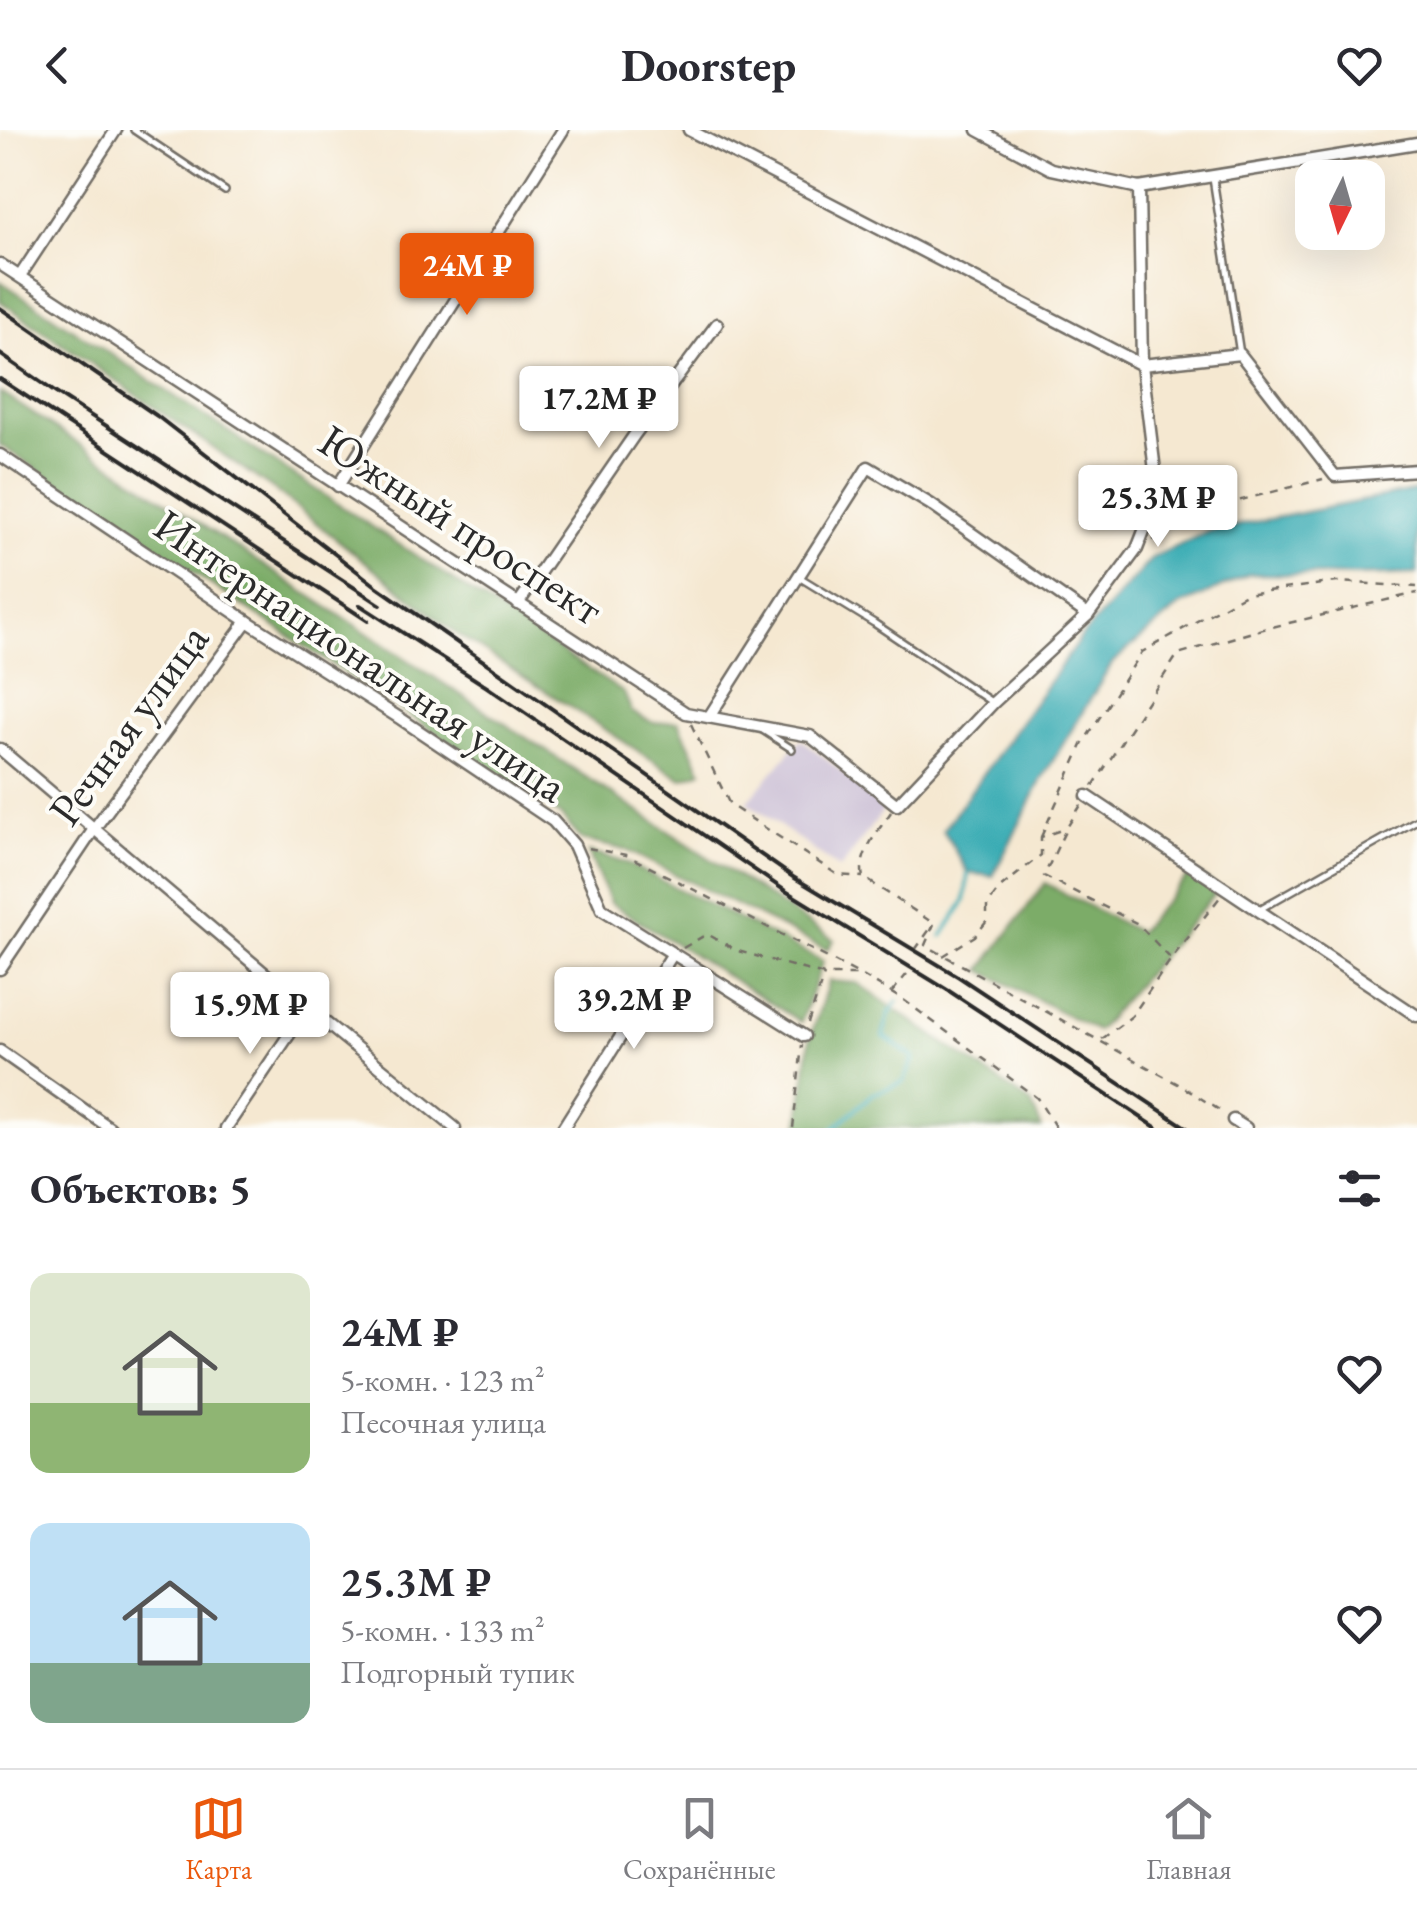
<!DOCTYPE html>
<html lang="ru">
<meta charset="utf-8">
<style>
:root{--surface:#fff;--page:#f2f2f3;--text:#2b2b33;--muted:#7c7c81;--line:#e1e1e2;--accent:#ea580c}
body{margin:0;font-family:"EB Garamond",serif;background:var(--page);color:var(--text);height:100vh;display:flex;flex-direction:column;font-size:38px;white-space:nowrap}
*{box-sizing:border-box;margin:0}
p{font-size:32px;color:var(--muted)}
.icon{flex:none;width:55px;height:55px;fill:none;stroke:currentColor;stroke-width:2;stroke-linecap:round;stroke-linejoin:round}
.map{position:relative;height:998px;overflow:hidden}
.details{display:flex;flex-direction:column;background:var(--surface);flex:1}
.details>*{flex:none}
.needle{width:65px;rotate:185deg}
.buttons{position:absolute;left:1295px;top:30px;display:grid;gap:20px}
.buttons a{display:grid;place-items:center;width:90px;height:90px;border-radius:20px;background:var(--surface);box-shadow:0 10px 40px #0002;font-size:50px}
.price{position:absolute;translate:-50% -85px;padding:0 22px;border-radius:10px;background:#fff;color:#222;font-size:32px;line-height:65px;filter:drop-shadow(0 2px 5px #0008)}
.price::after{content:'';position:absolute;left:50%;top:60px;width:30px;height:22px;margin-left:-15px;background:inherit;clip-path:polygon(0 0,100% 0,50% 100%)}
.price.active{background:var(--accent);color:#fff}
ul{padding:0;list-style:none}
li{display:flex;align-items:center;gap:30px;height:250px;padding:0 30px}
li span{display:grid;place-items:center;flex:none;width:280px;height:200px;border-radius:20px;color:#555}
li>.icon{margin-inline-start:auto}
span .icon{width:120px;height:120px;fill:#fffc;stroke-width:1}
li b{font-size:42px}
h2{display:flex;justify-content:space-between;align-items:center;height:120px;padding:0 30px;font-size:42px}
header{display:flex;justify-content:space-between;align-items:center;height:130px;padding:0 30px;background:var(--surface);font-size:45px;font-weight:700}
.dock{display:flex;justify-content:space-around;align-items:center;height:140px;border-top:2px solid var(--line);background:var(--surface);font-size:28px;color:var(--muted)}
.dock a{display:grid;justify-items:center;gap:5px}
.dock .active{color:var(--accent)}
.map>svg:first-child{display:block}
</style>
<header><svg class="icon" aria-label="back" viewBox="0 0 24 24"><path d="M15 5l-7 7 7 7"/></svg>Doorstep<svg class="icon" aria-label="heart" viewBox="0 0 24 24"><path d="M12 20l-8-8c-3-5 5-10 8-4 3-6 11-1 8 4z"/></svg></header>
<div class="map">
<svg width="1417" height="998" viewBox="0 0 1417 998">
<rect width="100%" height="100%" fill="#fdfcf7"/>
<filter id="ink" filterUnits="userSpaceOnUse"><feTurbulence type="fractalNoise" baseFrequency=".01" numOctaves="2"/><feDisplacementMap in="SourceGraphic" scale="20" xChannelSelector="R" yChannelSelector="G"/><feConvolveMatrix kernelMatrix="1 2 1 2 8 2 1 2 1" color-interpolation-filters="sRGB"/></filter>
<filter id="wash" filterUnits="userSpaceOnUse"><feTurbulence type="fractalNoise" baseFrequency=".0048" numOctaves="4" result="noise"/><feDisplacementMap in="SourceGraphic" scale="40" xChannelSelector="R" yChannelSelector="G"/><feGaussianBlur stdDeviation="2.25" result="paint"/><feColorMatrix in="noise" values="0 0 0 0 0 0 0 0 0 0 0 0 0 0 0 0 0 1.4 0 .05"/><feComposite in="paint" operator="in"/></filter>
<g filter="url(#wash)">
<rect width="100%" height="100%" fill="#f5e8d1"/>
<!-- industrial -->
<path fill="#cbbfd5" d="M801,609L886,677L840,739L747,672Z"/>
<!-- forest -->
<g fill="#7cac67" stroke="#546c49" stroke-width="2.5">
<path d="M0,151L624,563L632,582L654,593L678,591L702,641L682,649L454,502L277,362L0,171Z"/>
<path d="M0,262L834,810L827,820L626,720L582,710L561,686L0,315Z"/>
<path d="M588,722L624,732L823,831L801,892L610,773Z"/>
<path d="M1193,741L1219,759L1097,901L981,840L1045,753L1138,802Z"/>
<path d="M829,851L857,853L1031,973L1042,998H799L810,908Z"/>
</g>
<!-- water -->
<path fill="#39abb3" stroke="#326b6f" stroke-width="2.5" d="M1417,360V444L1358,446L1250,444L1180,476L1113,532L1043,647L993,746L968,743L943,700L1082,506L1153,427L1209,401Z"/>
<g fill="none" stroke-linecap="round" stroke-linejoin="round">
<!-- stream -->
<g stroke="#39abb3" stroke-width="4">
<path d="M942,806L965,771L968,743"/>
<path d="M834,998L873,964L904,952L914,928L883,906L889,884L898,871"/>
</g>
</g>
</g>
<g filter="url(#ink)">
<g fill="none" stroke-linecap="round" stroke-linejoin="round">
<!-- service casing -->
<g stroke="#726d65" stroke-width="10">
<g id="service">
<path d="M134,0L225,61"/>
<path d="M1213,48L1240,224"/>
<path d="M799,447L874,493L993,573"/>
<path d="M761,599L792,619"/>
<path d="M1258,780L1417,690"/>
</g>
</g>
<!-- minor casing -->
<g stroke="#726d65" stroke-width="15">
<g id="minor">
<path d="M689,0L1142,235L1240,224L1335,346L1417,340"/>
<path d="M978,0L1051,39L1139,58L1417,13"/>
<path d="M0,134L686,583L810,606L897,675L993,573L1088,485L1137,419L1158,365L1142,235L1139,58"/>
<path d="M20,146L116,0"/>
<path d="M0,325L247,491L401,589L553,691L574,715L602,779L804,906"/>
<path d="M338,356L563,0"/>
<path d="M518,474L635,304L717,194"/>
<path d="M709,587L868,337L930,374L1088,485"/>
<path d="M0,619L262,841L455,998"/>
<path d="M1087,666L1417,886"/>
<path d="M0,839L94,699L247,491"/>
<path d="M0,921L110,998"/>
<path d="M1233,990L1246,998"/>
<path d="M226,998L307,878"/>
<path d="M563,998L672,825"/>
</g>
</g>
<!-- path -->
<g stroke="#726d65" stroke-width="2.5" stroke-dasharray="8 8" stroke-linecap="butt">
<path d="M1153,410L1218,376L1323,349"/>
<path d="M691,594L730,675L838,745L863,747"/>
<path d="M1093,656L1178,524L1259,500L1417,463"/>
<path d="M1081,675L1066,699L1044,746L1138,794L1171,829"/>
<path d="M891,682C879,700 857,725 863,747L933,793"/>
<path d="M1041,707L1083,613L1142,522L1245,464L1337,452L1417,457"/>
<path d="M588,718L626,725L861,845L905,871L1037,968L1056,998"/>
<path d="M934,794L925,815L1180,955L1224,983"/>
<path d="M683,818L707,804L738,821L824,845H859"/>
<path d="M915,820L930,799"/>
<path d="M943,826L975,806L987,791V775L1000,758L1041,725V707L1064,699"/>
<path d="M892,862L907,844"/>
<path d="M808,893L824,845"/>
<path d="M1102,909L1132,886L1171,829L1221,766"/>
<path d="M793,998L802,915"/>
</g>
<!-- service -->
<use href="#service" stroke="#fff" stroke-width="5"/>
<!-- minor -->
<use href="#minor" stroke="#fff" stroke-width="10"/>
<!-- rail -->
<g stroke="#2b2b2b" stroke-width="4">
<path d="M0,178L157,286L376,456L793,747L959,847L1187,998"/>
<path d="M0,224L56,263L381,475"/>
<path d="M0,249L368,491"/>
<path d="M360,475L487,557L784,760L949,861L1157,998"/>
</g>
</g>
</g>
<g text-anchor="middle" stroke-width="8" stroke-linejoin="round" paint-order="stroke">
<!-- street labels -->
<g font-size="45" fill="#2b2b2b" stroke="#fdfcf7">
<text transform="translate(461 394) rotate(33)" y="16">Южный проспект</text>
<text transform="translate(361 525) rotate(34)" y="16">Интернациональная улица</text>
<text transform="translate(128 594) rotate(-54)" y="16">Речная улица</text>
</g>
</g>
</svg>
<div class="buttons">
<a><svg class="needle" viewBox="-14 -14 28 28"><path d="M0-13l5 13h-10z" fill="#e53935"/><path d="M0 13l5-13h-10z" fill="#7c7c81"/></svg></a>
</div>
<b class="price active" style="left:467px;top:188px">24M ₽</b>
<b class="price" style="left:599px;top:321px">17.2M ₽</b>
<b class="price" style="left:1158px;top:420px">25.3M ₽</b>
<b class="price" style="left:634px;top:922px">39.2M ₽</b>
<b class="price" style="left:250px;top:927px">15.9M ₽</b>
</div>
<section class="details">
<h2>Объектов: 5<svg class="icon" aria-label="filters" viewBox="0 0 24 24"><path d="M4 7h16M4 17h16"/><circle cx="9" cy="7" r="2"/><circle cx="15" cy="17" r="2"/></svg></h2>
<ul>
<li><span style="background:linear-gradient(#dfe7d0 65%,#8fb573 0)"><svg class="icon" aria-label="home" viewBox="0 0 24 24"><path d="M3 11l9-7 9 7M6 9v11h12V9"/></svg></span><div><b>24M ₽</b><p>5-комн. · 123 m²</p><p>Песочная улица</p></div><svg class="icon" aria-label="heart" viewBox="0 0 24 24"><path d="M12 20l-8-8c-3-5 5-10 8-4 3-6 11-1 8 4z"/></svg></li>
<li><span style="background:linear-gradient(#bfe0f5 70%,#7fa58c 0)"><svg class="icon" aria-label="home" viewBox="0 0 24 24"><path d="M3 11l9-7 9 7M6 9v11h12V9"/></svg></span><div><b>25.3M ₽</b><p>5-комн. · 133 m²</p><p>Подгорный тупик</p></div><svg class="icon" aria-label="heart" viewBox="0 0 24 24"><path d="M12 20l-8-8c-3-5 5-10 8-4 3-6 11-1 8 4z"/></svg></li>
</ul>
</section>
<nav class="dock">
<a class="active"><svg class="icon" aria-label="map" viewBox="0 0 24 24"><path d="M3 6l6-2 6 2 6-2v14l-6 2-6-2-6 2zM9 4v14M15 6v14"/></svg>Карта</a>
<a><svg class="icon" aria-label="saved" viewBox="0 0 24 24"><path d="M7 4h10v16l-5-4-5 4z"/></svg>Сохранённые</a>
<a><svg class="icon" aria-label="home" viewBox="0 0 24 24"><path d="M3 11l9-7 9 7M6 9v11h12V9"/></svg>Главная</a>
</nav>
